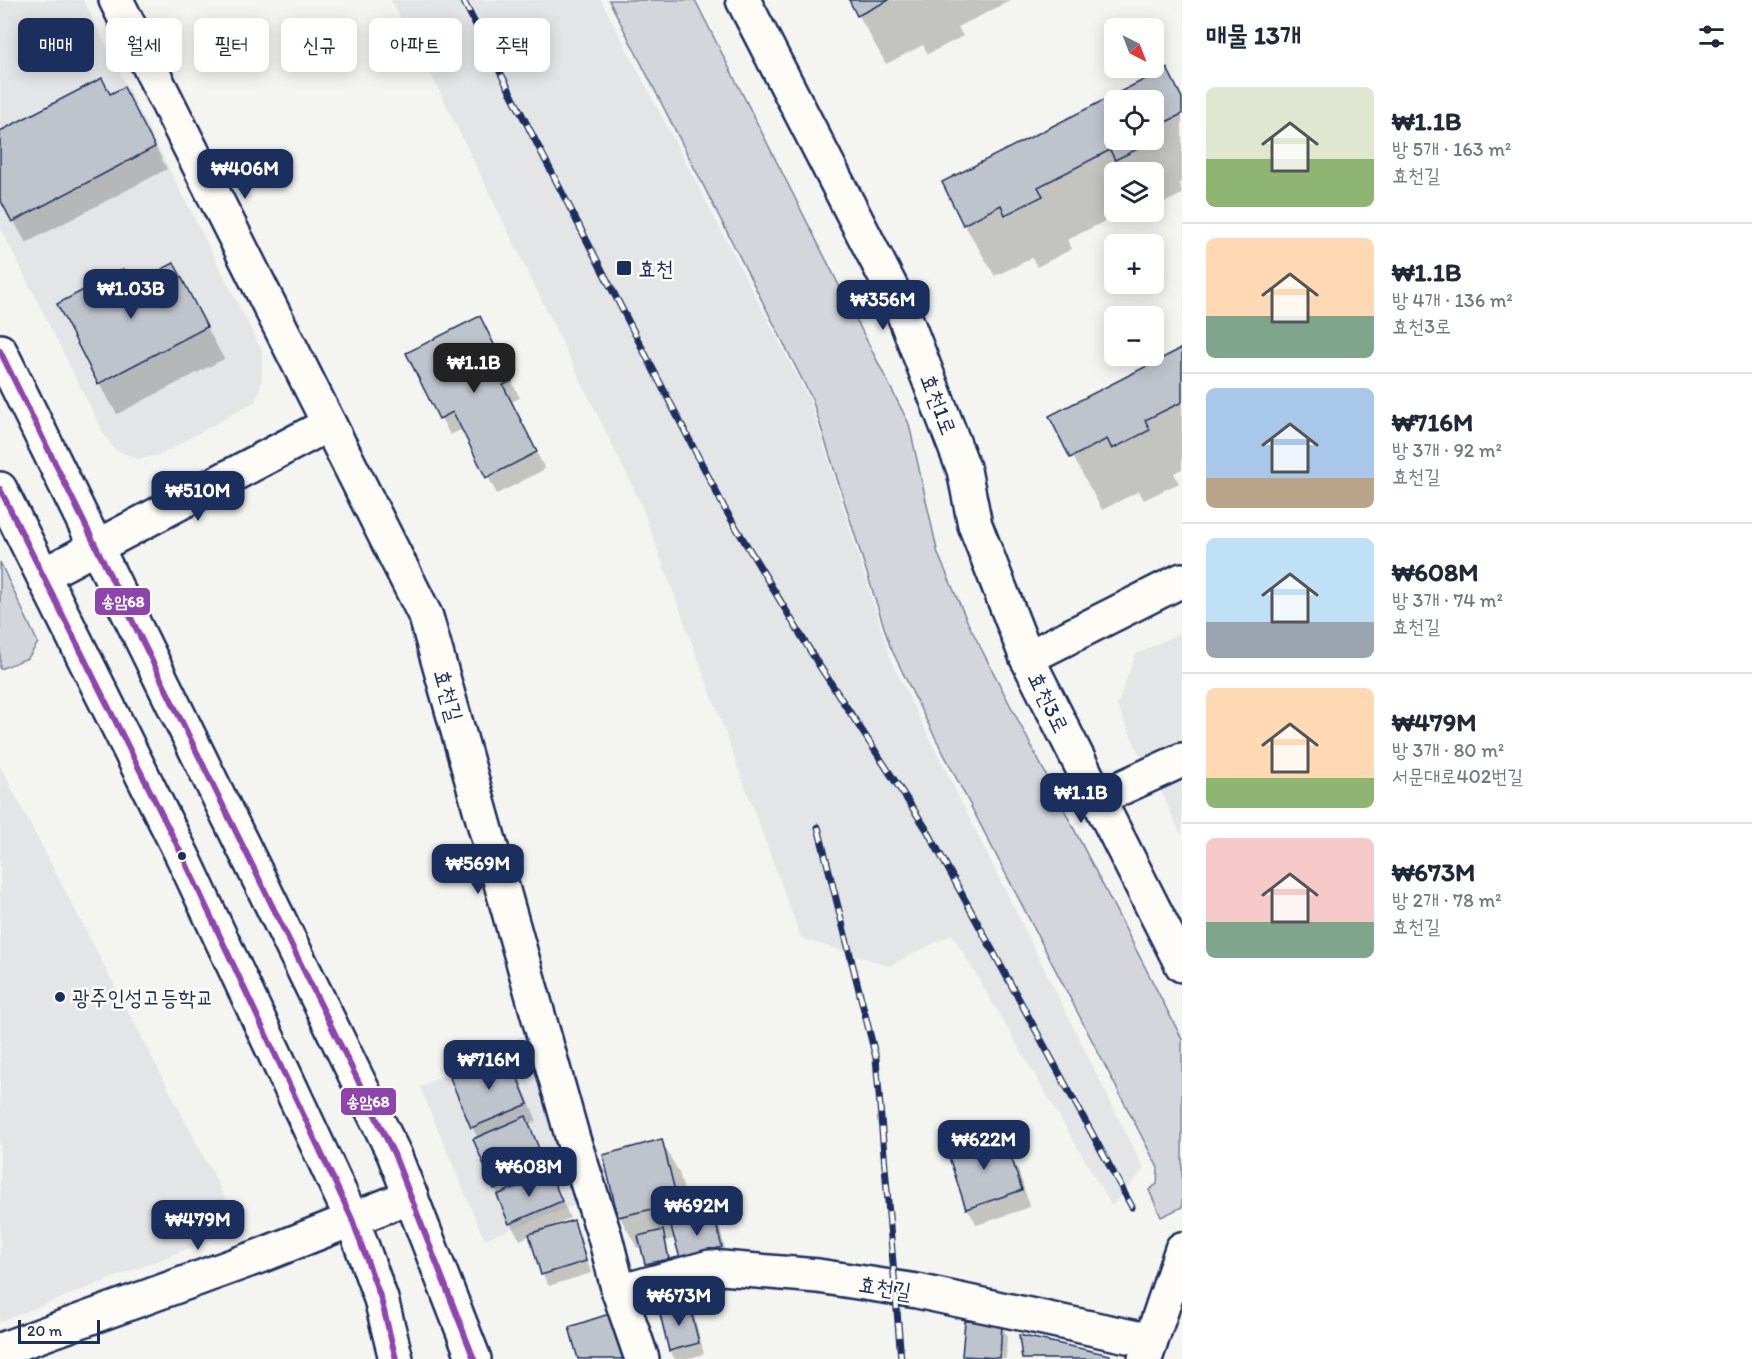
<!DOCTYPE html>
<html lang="ko">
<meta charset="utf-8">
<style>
:root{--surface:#fff;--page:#f2f2f3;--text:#1f2937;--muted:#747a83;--line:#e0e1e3;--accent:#1b2f5e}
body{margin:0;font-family:Itim,"Poor Story",sans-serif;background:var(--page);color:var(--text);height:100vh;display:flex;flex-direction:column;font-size:22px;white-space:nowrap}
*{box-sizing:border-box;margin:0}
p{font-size:20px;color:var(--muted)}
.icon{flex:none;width:33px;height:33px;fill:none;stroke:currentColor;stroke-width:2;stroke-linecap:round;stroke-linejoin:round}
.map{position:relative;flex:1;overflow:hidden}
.drawer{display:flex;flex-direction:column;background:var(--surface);width:570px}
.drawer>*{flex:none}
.banner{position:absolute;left:18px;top:18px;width:570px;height:54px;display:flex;gap:12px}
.needle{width:39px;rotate:138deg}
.buttons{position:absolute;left:1104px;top:18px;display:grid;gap:12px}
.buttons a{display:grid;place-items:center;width:60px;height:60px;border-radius:9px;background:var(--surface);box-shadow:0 3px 15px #0003;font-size:30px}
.scale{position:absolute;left:18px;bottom:15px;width:82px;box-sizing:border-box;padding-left:6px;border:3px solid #1b2f5e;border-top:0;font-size:16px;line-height:21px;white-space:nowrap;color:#1b2f5e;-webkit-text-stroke:4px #fdfcf7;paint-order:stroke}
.price{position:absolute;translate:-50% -51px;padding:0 14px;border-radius:12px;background:var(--accent);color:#fff;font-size:20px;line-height:39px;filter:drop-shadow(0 2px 3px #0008)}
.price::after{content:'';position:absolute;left:50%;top:36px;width:18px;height:14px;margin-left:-9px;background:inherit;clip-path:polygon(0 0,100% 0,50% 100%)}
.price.selected{background:#222;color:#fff}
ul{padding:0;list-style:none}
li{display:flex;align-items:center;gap:18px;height:150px;padding:0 24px}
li+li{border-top:2px solid var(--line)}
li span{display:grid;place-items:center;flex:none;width:168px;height:120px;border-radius:9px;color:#555}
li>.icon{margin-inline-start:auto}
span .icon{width:72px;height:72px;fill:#fffc;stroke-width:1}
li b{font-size:26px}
h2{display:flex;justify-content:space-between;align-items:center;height:72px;padding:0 24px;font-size:26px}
.pill{padding:0 21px;border-radius:9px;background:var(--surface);box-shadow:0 3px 15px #0003;font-size:21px;line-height:54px}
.pill.selected{background:var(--accent);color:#fff}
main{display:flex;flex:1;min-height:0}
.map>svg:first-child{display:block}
</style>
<main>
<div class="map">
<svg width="1182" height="1359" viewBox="0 0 1182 1359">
<rect width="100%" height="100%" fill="#f4f4f1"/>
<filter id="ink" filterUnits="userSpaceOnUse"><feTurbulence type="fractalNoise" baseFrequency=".0167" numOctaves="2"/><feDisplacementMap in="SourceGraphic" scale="12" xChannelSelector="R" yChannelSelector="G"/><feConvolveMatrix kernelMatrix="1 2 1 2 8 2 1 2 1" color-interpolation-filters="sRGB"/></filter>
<g filter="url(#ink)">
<!-- built -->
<g fill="#e4e5e6">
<path d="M0,0H83L262,351V380L256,401L160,455L138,459L114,449L104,434L0,227Z"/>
<path d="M391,0H601L810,401L892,663L1144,1169L1112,1206L952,934L889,966L801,938L640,502L437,86Z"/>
<path d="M1182,632V740L1142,759L1117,706L1134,659L1133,656Z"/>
<path d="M1182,763V836L1154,776Z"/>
<path d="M0,766L241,1228L0,1322Z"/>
<path d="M528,1033L581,1203L484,1239L420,1087Z"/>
</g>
<!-- green -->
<g fill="#d4d6db" stroke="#78829c" stroke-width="1.5">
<path d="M609,0H695L909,424L938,554L968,623L1182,1039V1207L1161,1217L1149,1190L1157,1184L1158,1168L918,704L890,646L812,399Z"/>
<path d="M0,562L38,643L28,658L0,669Z"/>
</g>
<!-- shadow -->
<g fill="#0003" fill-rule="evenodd">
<path d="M850,0H1012L958,27L963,36L928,54L923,45L886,64Z"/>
<path d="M1166,70L1182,98V182L1180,183L1182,194L1154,208V172H1114V212H1123L1067,240L1072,249L1037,267L1032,258L995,276L964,224L944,183ZM1114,100H1154V140H1114Z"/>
<path d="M110,96L136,110L167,169L26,243L0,196V133Z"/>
<path d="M173,265L224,359L117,414L99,383L131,287Z"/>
<path d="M489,335L520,398L511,402L545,469L497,494L463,429L450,435L441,418Z"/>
<path d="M1182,350V469L1174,473L1179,483L1144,500L1139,491L1102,510L1051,416Z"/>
<path d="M507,1056L517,1073L537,1121L528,1124L570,1218L550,1227V1229L573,1222L579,1233L591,1273L549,1286L543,1275L531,1235L520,1240L510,1223L495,1188L478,1138L472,1127Z"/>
<path d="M661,1141L679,1172L692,1223L713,1217L720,1228L727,1258L688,1269L681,1258L676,1238L666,1241L671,1264L649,1269L642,1247L637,1248L620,1217L605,1156Z"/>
<path d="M1008,1151L1018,1169L1030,1207L977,1225L967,1208Z"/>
<path d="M688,1304L694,1315L704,1354L686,1359H675L670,1351Z"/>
<path d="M608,1316L615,1327L624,1359H580Z"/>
<path d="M1001,1324L1007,1335L1006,1359H966L964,1356Z"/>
</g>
<!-- building -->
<g fill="#bfc3cc" stroke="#1b2f5e" stroke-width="1.5">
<path d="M849,0H889L857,16Z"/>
<path d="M1167,68L1182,98V114L1154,128V100H1114V140H1154V135L1156,140L1115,160L1110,150L1038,187L1043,196L1005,215L1001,205L963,225L942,182Z"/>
<path d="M102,78L110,94L124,87L155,147L12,222L0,199V131Z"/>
<path d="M174,263L207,327L98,384L57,304L123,269L131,285Z"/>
<path d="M480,316L512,381L503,385L537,452L486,478L453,412L439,419L406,353Z"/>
<path d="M1182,348V402L1145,420L1150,430L1112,449L1107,439L1070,458L1049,416Z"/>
<path d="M508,1054L528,1104L471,1128L450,1078Z"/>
<path d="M526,1116L546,1166L494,1189L473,1139Z"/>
<path d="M994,1135L1009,1150L1022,1190L966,1209L947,1151Z"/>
<path d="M662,1139L678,1203L618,1217L603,1155Z"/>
<path d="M550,1173L562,1201L509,1224L497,1195Z"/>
<path d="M714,1216L722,1247L680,1258L671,1227Z"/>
<path d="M574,1220L586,1261L541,1275L529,1234Z"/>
<path d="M663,1230L669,1259L645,1264L638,1236Z"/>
<path d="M689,1303L699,1343L669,1351L659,1310Z"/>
<path d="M609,1314L623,1359H578L569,1327Z"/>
<path d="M965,1321L1002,1323L1000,1358L962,1356Z"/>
<path d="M1019,1335L1110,1355L1109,1359H1022Z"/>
</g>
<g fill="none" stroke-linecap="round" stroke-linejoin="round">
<!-- minor casing -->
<g stroke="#1b2f5e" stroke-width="38">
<g id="minor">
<path d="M116,0L426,617L573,1139L605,1237L619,1292L642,1359"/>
<path d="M743,0L901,307L964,470L975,525L1027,658L1182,965"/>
<path d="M43,575L329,424"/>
<path d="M1027,658L1182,580"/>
<path d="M1097,799L1182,760"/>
<path d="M619,1292L710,1267L818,1276L917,1291L1151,1341"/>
<path d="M0,1350L260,1256L411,1196"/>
<path d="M1145,1359L1182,1249"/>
</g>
</g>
<!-- major casing -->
<g stroke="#1b2f5e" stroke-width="38">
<g id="major">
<path d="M0,351L394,1154L474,1359"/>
<path d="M0,489L183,857L352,1219L381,1299L396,1359"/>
</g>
</g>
<!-- minor -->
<use href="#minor" stroke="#fdfcf7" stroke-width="33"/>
<!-- major -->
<use href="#major" stroke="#fdfcf7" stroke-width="33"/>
<!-- rail casing -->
<g stroke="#1b2f5e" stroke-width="7">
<g id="rail">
<path d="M463,0L725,509L817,662L927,830L1132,1207"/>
<path d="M818,827L876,1058L901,1359"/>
</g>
</g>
<!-- rail -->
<use href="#rail" stroke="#fdfcf7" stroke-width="4.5" stroke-dasharray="14" stroke-linecap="butt"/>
<!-- bus-1 casing -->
<g stroke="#fdfcf7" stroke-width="10">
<g id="bus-1">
<path d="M0,351L394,1154L474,1359"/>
<path d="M0,489L183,857L352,1219L381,1299L396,1359"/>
</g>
</g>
<!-- bus-1 -->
<use href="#bus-1" stroke="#8e44ad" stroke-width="6"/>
</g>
</g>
<!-- markers -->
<g fill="#1b2f5e" stroke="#fdfcf7" stroke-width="2">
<rect x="616" y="260" width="16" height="16" rx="3"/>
<circle cx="182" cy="856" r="5"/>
<circle cx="60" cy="997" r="6"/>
</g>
<g text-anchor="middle" stroke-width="5" stroke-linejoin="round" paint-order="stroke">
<!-- poi labels -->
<g font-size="22" fill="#1b2f5e" stroke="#fdfcf7" text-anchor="start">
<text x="638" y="276">효천</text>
<text x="72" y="1005">광주인성고등학교</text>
</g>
<!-- street labels -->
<g font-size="22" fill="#1b2f5e" stroke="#fdfcf7">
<text transform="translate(939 404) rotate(69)" y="8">효천1로</text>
<text transform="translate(449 695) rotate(74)" y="8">효천길</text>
<text transform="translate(1049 702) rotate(64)" y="8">효천3로</text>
<text transform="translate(885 1287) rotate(9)" y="8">효천길</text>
</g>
</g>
<g stroke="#fdfcf7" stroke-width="2">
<rect x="94" y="587" width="57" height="29" rx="6" fill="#8e44ad"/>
<rect x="340" y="1087" width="57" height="29" rx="6" fill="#8e44ad"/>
</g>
<g font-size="16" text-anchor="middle" font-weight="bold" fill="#fff">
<text x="123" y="607">송암68</text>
<text x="368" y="1107">송암68</text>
</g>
</svg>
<div class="buttons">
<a><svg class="needle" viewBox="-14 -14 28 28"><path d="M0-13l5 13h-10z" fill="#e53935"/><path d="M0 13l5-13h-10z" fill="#747a83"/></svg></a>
<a><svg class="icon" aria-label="locate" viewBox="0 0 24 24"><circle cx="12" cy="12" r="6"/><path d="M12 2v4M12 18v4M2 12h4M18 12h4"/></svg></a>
<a><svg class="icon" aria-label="layers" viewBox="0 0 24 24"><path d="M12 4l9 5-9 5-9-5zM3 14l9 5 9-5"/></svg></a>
<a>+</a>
<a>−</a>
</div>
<div class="scale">20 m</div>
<b class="price" style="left:245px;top:200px">₩406M</b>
<b class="price" style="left:131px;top:320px">₩1.03B</b>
<b class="price" style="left:883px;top:331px">₩356M</b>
<b class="price selected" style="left:474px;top:394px">₩1.1B</b>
<b class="price" style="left:198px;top:522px">₩510M</b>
<b class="price" style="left:1081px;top:824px">₩1.1B</b>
<b class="price" style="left:478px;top:895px">₩569M</b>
<b class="price" style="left:489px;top:1091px">₩716M</b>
<b class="price" style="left:984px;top:1171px">₩622M</b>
<b class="price" style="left:529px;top:1198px">₩608M</b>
<b class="price" style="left:697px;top:1237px">₩692M</b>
<b class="price" style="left:198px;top:1251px">₩479M</b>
<b class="price" style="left:679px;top:1327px">₩673M</b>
<div class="banner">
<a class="pill selected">매매</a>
<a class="pill">월세</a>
<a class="pill">필터</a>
<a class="pill">신규</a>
<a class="pill">아파트</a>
<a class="pill">주택</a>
</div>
</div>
<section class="drawer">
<h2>매물 13개<svg class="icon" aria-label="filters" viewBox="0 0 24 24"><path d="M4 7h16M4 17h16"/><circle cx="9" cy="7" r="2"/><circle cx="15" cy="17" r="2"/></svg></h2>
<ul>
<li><span style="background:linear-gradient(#dfe7d0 60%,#8fb573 0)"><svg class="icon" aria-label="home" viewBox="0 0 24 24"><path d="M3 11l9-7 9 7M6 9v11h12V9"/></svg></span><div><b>₩1.1B</b><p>방 5개 · 163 m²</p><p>효천길</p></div></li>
<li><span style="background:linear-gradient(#ffd9b3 65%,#7fa58c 0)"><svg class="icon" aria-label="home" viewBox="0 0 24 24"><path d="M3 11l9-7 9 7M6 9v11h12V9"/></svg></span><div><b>₩1.1B</b><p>방 4개 · 136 m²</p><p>효천3로</p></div></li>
<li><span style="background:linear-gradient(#a9c7e8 75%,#b9a48a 0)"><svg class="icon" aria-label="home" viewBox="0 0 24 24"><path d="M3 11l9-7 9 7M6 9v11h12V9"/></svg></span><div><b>₩716M</b><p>방 3개 · 92 m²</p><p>효천길</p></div></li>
<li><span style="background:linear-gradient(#bfe0f5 70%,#9aa5b1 0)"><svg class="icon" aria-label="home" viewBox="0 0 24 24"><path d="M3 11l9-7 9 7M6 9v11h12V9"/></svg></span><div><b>₩608M</b><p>방 3개 · 74 m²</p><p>효천길</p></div></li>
<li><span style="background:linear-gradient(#ffd9b3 75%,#8fb573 0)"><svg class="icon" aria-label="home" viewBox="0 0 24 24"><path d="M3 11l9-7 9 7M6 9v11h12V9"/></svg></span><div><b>₩479M</b><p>방 3개 · 80 m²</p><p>서문대로402번길</p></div></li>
<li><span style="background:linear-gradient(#f6c9c9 70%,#7fa58c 0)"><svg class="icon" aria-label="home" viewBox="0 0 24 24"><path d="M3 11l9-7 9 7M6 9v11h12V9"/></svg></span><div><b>₩673M</b><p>방 2개 · 78 m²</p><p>효천길</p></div></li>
</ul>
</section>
</main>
